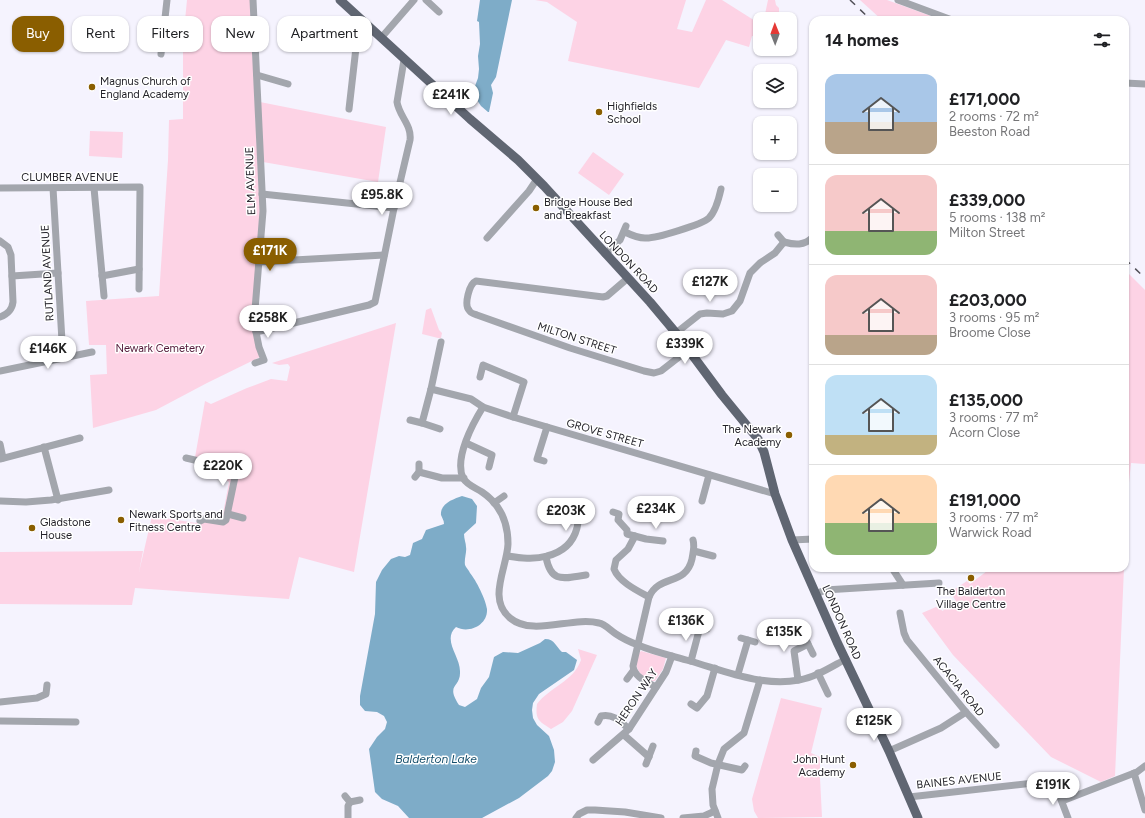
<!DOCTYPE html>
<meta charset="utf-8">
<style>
:root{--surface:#fff;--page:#f2f2f2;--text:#202124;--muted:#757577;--line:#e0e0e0;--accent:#8a5e00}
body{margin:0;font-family:Figtree,sans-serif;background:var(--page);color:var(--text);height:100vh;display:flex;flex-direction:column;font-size:15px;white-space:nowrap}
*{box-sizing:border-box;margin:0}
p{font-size:13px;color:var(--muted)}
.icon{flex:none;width:22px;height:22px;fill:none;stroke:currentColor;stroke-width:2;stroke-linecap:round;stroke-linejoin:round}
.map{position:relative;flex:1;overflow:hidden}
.sheet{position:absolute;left:809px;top:16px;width:320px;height:556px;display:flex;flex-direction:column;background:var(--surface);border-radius:12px;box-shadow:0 1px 3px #0004}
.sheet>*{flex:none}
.banner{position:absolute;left:12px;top:16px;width:380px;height:36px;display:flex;gap:8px}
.needle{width:26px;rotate:359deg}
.controls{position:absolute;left:753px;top:12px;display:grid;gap:8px}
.controls a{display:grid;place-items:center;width:44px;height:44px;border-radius:8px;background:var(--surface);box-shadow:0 1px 3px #0004;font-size:20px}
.price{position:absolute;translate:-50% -34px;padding:0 9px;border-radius:14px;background:#fff;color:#222;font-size:13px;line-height:26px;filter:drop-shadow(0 1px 2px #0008)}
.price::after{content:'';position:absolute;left:50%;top:24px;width:12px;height:9px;margin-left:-6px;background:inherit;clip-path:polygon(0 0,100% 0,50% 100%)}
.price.on{background:var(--accent);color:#fff}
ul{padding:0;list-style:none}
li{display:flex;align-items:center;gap:12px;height:100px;padding:0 16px}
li+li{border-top:1px solid var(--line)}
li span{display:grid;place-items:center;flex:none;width:112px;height:80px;border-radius:12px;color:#555}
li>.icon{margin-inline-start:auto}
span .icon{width:48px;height:48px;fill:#fffc;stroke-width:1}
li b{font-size:17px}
h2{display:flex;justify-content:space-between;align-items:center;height:48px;padding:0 16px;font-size:17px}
.tag{padding:0 14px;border-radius:12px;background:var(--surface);box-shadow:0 1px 3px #0004;font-size:14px;line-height:36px}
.tag.on{background:var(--accent);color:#fff}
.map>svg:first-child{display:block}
</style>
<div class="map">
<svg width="1145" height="818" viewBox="0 0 1145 818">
<rect width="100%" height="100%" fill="#f5f3fe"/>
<!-- green -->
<g fill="#fdd3e5">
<path d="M187,0H250L260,211L253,315L260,357L207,383L156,410L93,428L90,375L107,374L106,345H89L86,301L159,296L168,160L169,120L183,119V41Z"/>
<path d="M535,0H686L677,29L692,32L706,0H722L760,24V37L752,36L749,47L726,40L699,88L568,61L577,22L547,2Z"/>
<path d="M768,0H775L776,5L779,8V19H764Z"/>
<path d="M860,0H887L931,16L929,20H882Z"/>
<path d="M260,102L386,127L378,182L263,162Z"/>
<path d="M90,131L123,132L122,158L89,156Z"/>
<path d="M593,152L624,174L609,195L578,173Z"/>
<path d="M1125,270L1145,290V464L1131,463L1126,512L1125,539Z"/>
<path d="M431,308L439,330L442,333L441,338H438L422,334L426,310Z"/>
<path d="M396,323L354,572L299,557L289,599L135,588L132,605L0,604V552L143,551L139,572L152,516L196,523L201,515L222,519L229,482L194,463L205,401L211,404L247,388L271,379L287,381L290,367L288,364L279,365L272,363Z"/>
<path d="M987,568H1124L1115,776L1101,782L1051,757L953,655L922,613L936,607L943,611L945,607L953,609L956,601L952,595V591L967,581L970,584L987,571Z"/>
<path d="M578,649L597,655L572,711L563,722L551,729C539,721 535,720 537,704C551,686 573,682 581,660Z"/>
<path d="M641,651L666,658L663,669L655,681C641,682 629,661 641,651Z"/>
<path d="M781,698L822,708L811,753L820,757V778L822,817L758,818L754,811L752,799Z"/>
</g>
<!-- water -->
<g fill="#7eacc8">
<path d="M480,0H512L496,77L491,85L493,93L489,112H488L481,106L477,100L478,94H472L478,78L479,69L478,56L480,44L479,22L477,21Z"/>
<path d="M462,496L472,499L477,506L476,523L464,534C464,539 466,543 466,547C467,552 464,559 465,565C466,568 469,570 470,573C476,580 486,600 487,609C488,625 469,634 456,627C442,640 460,656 460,671C461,689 445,683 459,705L465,707L477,699L481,688L489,677L494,657L503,652L518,653L540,643L545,639C555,639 556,647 562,652H566L577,660L574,670L539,694L533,703L532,710L533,718L537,725L549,736L554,750L555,762L552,771L548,776L519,798L482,818H409L398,806L382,799L375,792L369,749L377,737L385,729L387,722L384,716L377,712L365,711L360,705V696L375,614L376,582L382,570L391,559L399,556L405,557L410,555L413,543L422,539L426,530L444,524C444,520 442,518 441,515C440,503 454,499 462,496Z"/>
</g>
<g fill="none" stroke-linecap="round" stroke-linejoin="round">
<!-- minor -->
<g stroke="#a3a6ad" stroke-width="7">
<path d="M253,0L263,211L254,322L259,347L264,360L255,363"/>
<path d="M426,0L439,12"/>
<path d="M898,0L952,20"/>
<path d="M381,38L414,0"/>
<path d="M161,54L167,0"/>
<path d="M257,75L288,84"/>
<path d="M1125,83L1145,84"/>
<path d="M349,109L358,30L361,20"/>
<path d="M0,188L140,187L139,289"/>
<path d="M53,188L63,358"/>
<path d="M94,188L104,296"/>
<path d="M262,194L394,208"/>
<path d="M625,232C631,235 638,238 645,238C655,239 703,224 709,218C716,211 719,198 721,189"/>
<path d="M778,235L784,242"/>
<path d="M487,238L529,191L537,179"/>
<path d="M0,241L8,247L11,255L13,302C12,310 8,314 0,317"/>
<path d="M605,254L620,240L626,226"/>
<path d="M258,262L384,255"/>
<path d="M12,276L58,273"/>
<path d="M102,276L139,269"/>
<path d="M628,278L607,296L603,297L476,281C469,284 464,305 469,310C470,313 474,314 477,315L570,348L644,371L654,373L661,371L688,350"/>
<path d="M256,332L369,305L375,302L394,208L410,140C412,125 399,116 397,102L404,60"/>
<path d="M676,333L700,314L707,313L723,314L732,311L740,301L750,273L760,263L775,253L784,242C795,245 804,246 813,237"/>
<path d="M0,371L92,352"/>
<path d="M480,377L483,365L524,382L513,417"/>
<path d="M431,389L471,399L483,407L513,417L775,494"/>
<path d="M483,407C473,423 454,458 463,478C467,485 476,488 482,492C500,504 508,523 508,544C507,568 487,599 510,618C533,637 572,616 599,623C605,624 610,630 616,634C622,638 630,642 638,645C654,652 673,656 690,661C725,671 762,687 799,680C816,677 831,667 846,659"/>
<path d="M410,420L422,423"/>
<path d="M440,429L422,423L431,389L441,342"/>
<path d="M466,443L492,455L489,467"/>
<path d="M0,444L3,458"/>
<path d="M44,447L58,500"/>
<path d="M186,458L216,465L222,472L233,475L235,477L226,520L223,522L204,519L200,521"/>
<path d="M0,459L80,438"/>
<path d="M544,461L537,459L547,427"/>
<path d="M419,472L442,478H464"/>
<path d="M415,477L419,472V464"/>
<path d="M0,501L26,502L51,500L109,490"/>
<path d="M702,501L709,475"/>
<path d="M494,503L504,496"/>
<path d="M613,512L619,514L618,520L627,530V534L646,539L663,541"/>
<path d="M228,514L243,518"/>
<path d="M635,536L628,549L616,560L614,569C619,582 638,591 649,597"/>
<path d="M792,540L813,539"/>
<path d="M694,551L713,556"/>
<path d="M507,556C520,558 534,560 547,556C563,552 573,543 577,528C578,523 579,520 575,516C569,510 556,511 548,510"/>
<path d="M546,557C551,584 564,578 586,575"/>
<path d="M892,568L903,585"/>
<path d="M816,594L825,590L939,583"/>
<path d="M900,613L904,633L907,640L965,711L996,745"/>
<path d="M694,625L707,629"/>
<path d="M803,634L813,654"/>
<path d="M741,638L755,642"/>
<path d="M691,661L700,627"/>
<path d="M818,673L828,694"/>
<path d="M738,674L748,640"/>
<path d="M627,679L633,671"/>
<path d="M798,680L794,651L808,644"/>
<path d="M656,687C647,682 634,677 633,666L649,597C659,574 686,586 692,559C693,553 695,546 693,540"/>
<path d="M0,702L37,698L46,694L47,685"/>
<path d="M691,704L697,708L707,696L715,668"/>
<path d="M0,721L76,722"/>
<path d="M598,722L601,716C613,713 621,722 629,729"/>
<path d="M624,735L649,757"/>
<path d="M696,751L695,756L711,763L742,770L745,766"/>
<path d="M889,751L941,728L966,712"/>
<path d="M593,760L629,729L666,672L672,656"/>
<path d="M646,764L653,746"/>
<path d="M1134,773L1145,810"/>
<path d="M345,796L350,802L360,800"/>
<path d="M909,797L1051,781L1055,784L1068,818"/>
<path d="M1062,801L1137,772L1145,766"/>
<path d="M348,818V806L350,802"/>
<path d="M576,818L579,814L587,810H595L625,812L661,818"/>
<path d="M683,818L704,816L715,811"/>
<path d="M718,818L713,805L712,789L718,764L724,749L744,733L760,680"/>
</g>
<!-- major -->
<path stroke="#606672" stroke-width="9" d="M340,0L470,119L518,160L544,186L650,302L676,333L722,395L758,439L764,452L775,494L792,540L837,642L889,751L918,818"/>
<!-- rail -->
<g stroke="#515058" stroke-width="1.5" stroke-dasharray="7 7" stroke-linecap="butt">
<path d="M850,0L871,20"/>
<path d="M1125,259L1145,278"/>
</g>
</g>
<!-- markers -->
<g fill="#8a5e00" stroke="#fff" stroke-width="1.5">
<circle cx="92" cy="87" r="4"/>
<circle cx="599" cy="112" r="4"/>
<circle cx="536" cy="208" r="4"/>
<circle cx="789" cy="435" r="4"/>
<circle cx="121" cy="520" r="4"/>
<circle cx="32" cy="528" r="4"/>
<circle cx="971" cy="578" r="4"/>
<circle cx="853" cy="765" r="4"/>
</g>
<g text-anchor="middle" stroke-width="3" stroke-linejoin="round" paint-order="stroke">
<!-- poi labels -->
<g font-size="11" fill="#24232a" stroke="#fff" text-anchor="start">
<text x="100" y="85">Magnus Church of<tspan x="100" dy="13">England Academy</tspan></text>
<text x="607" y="110">Highfields<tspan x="607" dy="13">School</tspan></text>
<text x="544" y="206">Bridge House Bed<tspan x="544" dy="13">and Breakfast</tspan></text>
<text x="781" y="433" text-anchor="end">The Newark<tspan x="781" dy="13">Academy</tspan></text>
<text x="129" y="518">Newark Sports and<tspan x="129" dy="13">Fitness Centre</tspan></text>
<text x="40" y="526">Gladstone<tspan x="40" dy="13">House</tspan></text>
<text x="971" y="595" text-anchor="middle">The Balderton<tspan x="971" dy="13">Village Centre</tspan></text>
<text x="845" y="763" text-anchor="end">John Hunt<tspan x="845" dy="13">Academy</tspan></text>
</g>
<!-- street labels -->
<g font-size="11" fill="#24232a" stroke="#fff">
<text x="70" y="181">CLUMBER AVENUE</text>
<text transform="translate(250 181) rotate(-92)" y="4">ELM AVENUE</text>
<text transform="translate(629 262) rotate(47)" y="4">LONDON ROAD</text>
<text transform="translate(47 273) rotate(-93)" y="4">RUTLAND AVENUE</text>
<text transform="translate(577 338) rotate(18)" y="4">MILTON STREET</text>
<text transform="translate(605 433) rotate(16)" y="4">GROVE STREET</text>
<text transform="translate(842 622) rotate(66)" y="4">LONDON ROAD</text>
<text transform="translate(959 686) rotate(51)" y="4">ACACIA ROAD</text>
<text transform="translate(636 697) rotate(-56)" y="4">HERON WAY</text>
<text transform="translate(959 780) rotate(-6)" y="4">BAINES AVENUE</text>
</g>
<!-- park labels -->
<g font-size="11" fill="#521838" stroke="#fff">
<text x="160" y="352">Newark Cemetery</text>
</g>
<!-- water labels -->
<g font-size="12" font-style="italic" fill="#154f6c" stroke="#fff">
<text x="436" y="763">Balderton Lake</text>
</g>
</g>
</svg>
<div class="controls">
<a><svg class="needle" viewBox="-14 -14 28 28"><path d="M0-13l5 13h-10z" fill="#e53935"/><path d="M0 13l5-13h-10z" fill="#757577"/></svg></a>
<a><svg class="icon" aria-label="layers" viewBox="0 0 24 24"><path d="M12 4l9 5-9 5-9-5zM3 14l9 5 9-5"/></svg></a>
<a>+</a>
<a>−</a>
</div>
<b class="price" style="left:451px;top:116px">£241K</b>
<b class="price" style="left:382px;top:216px">£95.8K</b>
<b class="price on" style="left:270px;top:272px">£171K</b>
<b class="price" style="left:710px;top:303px">£127K</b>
<b class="price" style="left:268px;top:339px">£258K</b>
<b class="price" style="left:685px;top:365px">£339K</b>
<b class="price" style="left:48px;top:370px">£146K</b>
<b class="price" style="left:223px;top:487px">£220K</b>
<b class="price" style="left:656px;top:530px">£234K</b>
<b class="price" style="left:566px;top:532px">£203K</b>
<b class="price" style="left:686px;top:642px">£136K</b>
<b class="price" style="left:784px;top:653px">£135K</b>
<b class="price" style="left:874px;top:742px">£125K</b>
<b class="price" style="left:1053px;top:806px">£191K</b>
<div class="banner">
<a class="tag on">Buy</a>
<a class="tag">Rent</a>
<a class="tag">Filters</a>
<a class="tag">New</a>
<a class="tag">Apartment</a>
</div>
<section class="sheet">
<h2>14 homes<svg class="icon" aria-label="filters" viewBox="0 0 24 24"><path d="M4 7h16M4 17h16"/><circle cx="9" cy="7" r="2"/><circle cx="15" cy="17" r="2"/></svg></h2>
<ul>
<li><span style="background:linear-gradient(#a9c7e8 60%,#b9a48a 0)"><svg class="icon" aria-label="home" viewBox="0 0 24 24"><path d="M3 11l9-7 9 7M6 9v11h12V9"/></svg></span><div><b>£171,000</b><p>2 rooms · 72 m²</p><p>Beeston Road</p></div></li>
<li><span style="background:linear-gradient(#f6c9c9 70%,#8fb573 0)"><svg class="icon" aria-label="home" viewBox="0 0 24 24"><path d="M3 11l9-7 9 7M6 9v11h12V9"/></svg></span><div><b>£339,000</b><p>5 rooms · 138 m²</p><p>Milton Street</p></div></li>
<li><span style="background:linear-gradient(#f6c9c9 75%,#b9a48a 0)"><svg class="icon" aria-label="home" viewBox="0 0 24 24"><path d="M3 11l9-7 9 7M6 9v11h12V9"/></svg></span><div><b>£203,000</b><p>3 rooms · 95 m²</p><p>Broome Close</p></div></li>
<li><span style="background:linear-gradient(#bfe0f5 75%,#c2b280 0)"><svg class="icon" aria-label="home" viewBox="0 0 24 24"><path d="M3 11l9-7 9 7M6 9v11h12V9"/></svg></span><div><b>£135,000</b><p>3 rooms · 77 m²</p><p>Acorn Close</p></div></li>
<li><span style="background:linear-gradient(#ffd9b3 60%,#8fb573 0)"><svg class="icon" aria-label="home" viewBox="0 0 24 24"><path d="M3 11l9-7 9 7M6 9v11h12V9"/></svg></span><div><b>£191,000</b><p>3 rooms · 77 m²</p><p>Warwick Road</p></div></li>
</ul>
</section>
</div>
